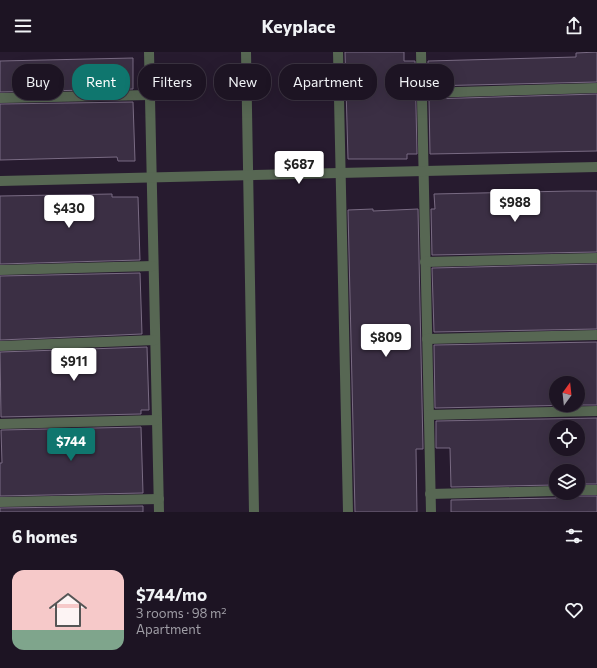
<!DOCTYPE html>
<meta charset="utf-8">
<style>
:root{--surface:#1d1423;--page:#2a2130;--text:#f1f3f6;--muted:#a09ea6;--line:#3b3341;--accent:#0f766e}
body{margin:0;font-family:Commissioner,sans-serif;background:var(--page);color:var(--text);height:100vh;display:flex;flex-direction:column;font-size:15px;white-space:nowrap}
*{box-sizing:border-box;margin:0}
p{font-size:13px;color:var(--muted)}
.icon{flex:none;width:22px;height:22px;fill:none;stroke:currentColor;stroke-width:2;stroke-linecap:round;stroke-linejoin:round}
.map{position:relative;height:460px;overflow:hidden}
.drawer{display:flex;flex-direction:column;background:var(--surface);flex:1}
.drawer>*{flex:none}
.top-card{position:absolute;left:12px;top:12px;width:573px;height:36px;display:flex;gap:8px}
.needle{width:26px;rotate:15deg}
.buttons{position:absolute;left:549px;top:324px;display:grid;gap:8px}
.buttons a{display:grid;place-items:center;width:36px;height:36px;border-radius:50%;background:var(--surface);box-shadow:0 4px 16px #0002,0 0 0 1px var(--line);font-size:20px}
.price{position:absolute;translate:-50% -34px;padding:0 9px;border-radius:4px;background:#fff;color:#222;font-size:13px;line-height:26px;filter:drop-shadow(0 1px 2px #0008)}
.price::after{content:'';position:absolute;left:50%;top:24px;width:12px;height:9px;margin-left:-6px;background:inherit;clip-path:polygon(0 0,100% 0,50% 100%)}
.price.current{background:var(--accent);color:#fff}
ul{padding:0;list-style:none}
li{display:flex;align-items:center;gap:12px;height:100px;padding:0 12px}
li+li{border-top:1px solid var(--line)}
li span{display:grid;place-items:center;flex:none;width:112px;height:80px;border-radius:12px;color:#555}
li>.icon{margin-inline-start:auto}
span .icon{width:48px;height:48px;fill:#fffc;stroke-width:1}
li b{font-size:17px}
h2{display:flex;justify-content:space-between;align-items:center;height:48px;padding:0 12px;font-size:17px}
.chip{padding:0 14px;border-radius:16px;background:var(--surface);box-shadow:0 4px 16px #0002,0 0 0 1px var(--line);font-size:14px;line-height:36px}
.chip.current{background:var(--accent);color:#fff}
header{display:flex;justify-content:space-between;align-items:center;height:52px;padding:0 12px;background:var(--surface);font-size:18px;font-weight:700}
.map>svg:first-child{display:block}
</style>
<header><svg class="icon" aria-label="menu" viewBox="0 0 24 24"><path d="M4 6h16M4 12h16M4 18h16"/></svg>Keyplace<svg class="icon" aria-label="share" viewBox="0 0 24 24"><path d="M12 15V3M7 8l5-5 5 5M5 13v7h14v-7"/></svg></header>
<div class="map">
<svg width="597" height="460" viewBox="0 0 597 460">
<rect width="100%" height="100%" fill="#271b2f"/>
<!-- building -->
<g fill="#3b2f44" stroke="#796b83" fill-rule="evenodd">
<path d="M345,0H404V9H415L417,102H407V107H348Z"/>
<path d="M597,0V30L428,34V9L576,5V1Z"/>
<path d="M133,6V37L0,40V9Z"/>
<path d="M597,42V99L430,102L429,47Z"/>
<path d="M133,50L135,109H118L117,105L0,108V52Z"/>
<path d="M571,139H597V200L432,203L431,157H435L434,142Z"/>
<path d="M112,142V145H138L140,208L0,212V144Z"/>
<path d="M373,157V159L418,157L423,397H416L417,460H355L348,158Z"/>
<path d="M597,212V277L434,280L432,216Z"/>
<path d="M140,221L142,282L0,288V224Z"/>
<path d="M597,290V353H578V331H556V353H576L435,356L434,293Z"/>
<path d="M147,295L149,358H141V362L1,365L0,300Z"/>
<path d="M597,366V432H578V419H556V433L451,435L450,396H436V369ZM556,375H578V397H556Z"/>
<path d="M141,375L143,441L0,444V411H2L1,378Z"/>
<path d="M562,441H572L578,444H597V460H451V448L556,446Z"/>
<path d="M143,454V460H0V456Z"/>
</g>
<g fill="none" stroke-linecap="round" stroke-linejoin="round">
<!-- minor -->
<g stroke="#576753" stroke-width="10">
<path d="M149,0L159,460"/>
<path d="M246,0L254,460"/>
<path d="M338,0L348,460"/>
<path d="M421,0L431,460"/>
<path d="M422,41L597,36"/>
<path d="M0,46L150,43"/>
<path d="M0,129L597,115"/>
<path d="M425,210L597,206"/>
<path d="M0,218L153,214"/>
<path d="M427,287L597,283"/>
<path d="M0,294L155,288"/>
<path d="M429,363L597,359"/>
<path d="M0,372L157,368"/>
<path d="M578,438H597"/>
<path d="M430,442L556,439"/>
<path d="M0,450L159,447"/>
</g>
</g>
</svg>
<div class="buttons">
<a><svg class="needle" viewBox="-14 -14 28 28"><path d="M0-13l5 13h-10z" fill="#e53935"/><path d="M0 13l5-13h-10z" fill="#a09ea6"/></svg></a>
<a><svg class="icon" aria-label="locate" viewBox="0 0 24 24"><circle cx="12" cy="12" r="6"/><path d="M12 2v4M12 18v4M2 12h4M18 12h4"/></svg></a>
<a><svg class="icon" aria-label="layers" viewBox="0 0 24 24"><path d="M12 4l9 5-9 5-9-5zM3 14l9 5 9-5"/></svg></a>
</div>
<b class="price" style="left:299px;top:133px">$687</b>
<b class="price" style="left:515px;top:171px">$988</b>
<b class="price" style="left:69px;top:177px">$430</b>
<b class="price" style="left:386px;top:306px">$809</b>
<b class="price" style="left:74px;top:330px">$911</b>
<b class="price current" style="left:71px;top:410px">$744</b>
<div class="top-card">
<a class="chip">Buy</a>
<a class="chip current">Rent</a>
<a class="chip">Filters</a>
<a class="chip">New</a>
<a class="chip">Apartment</a>
<a class="chip">House</a>
</div>
</div>
<section class="drawer">
<h2>6 homes<svg class="icon" aria-label="filters" viewBox="0 0 24 24"><path d="M4 7h16M4 17h16"/><circle cx="9" cy="7" r="2"/><circle cx="15" cy="17" r="2"/></svg></h2>
<ul>
<li><span style="background:linear-gradient(#f6c9c9 75%,#7fa58c 0)"><svg class="icon" aria-label="home" viewBox="0 0 24 24"><path d="M3 11l9-7 9 7M6 9v11h12V9"/></svg></span><div><b>$744/mo</b><p>3 rooms · 98 m²</p><p>Apartment</p></div><svg class="icon" aria-label="heart" viewBox="0 0 24 24"><path d="M12 20l-8-8c-3-5 5-10 8-4 3-6 11-1 8 4z"/></svg></li>
</ul>
</section>
